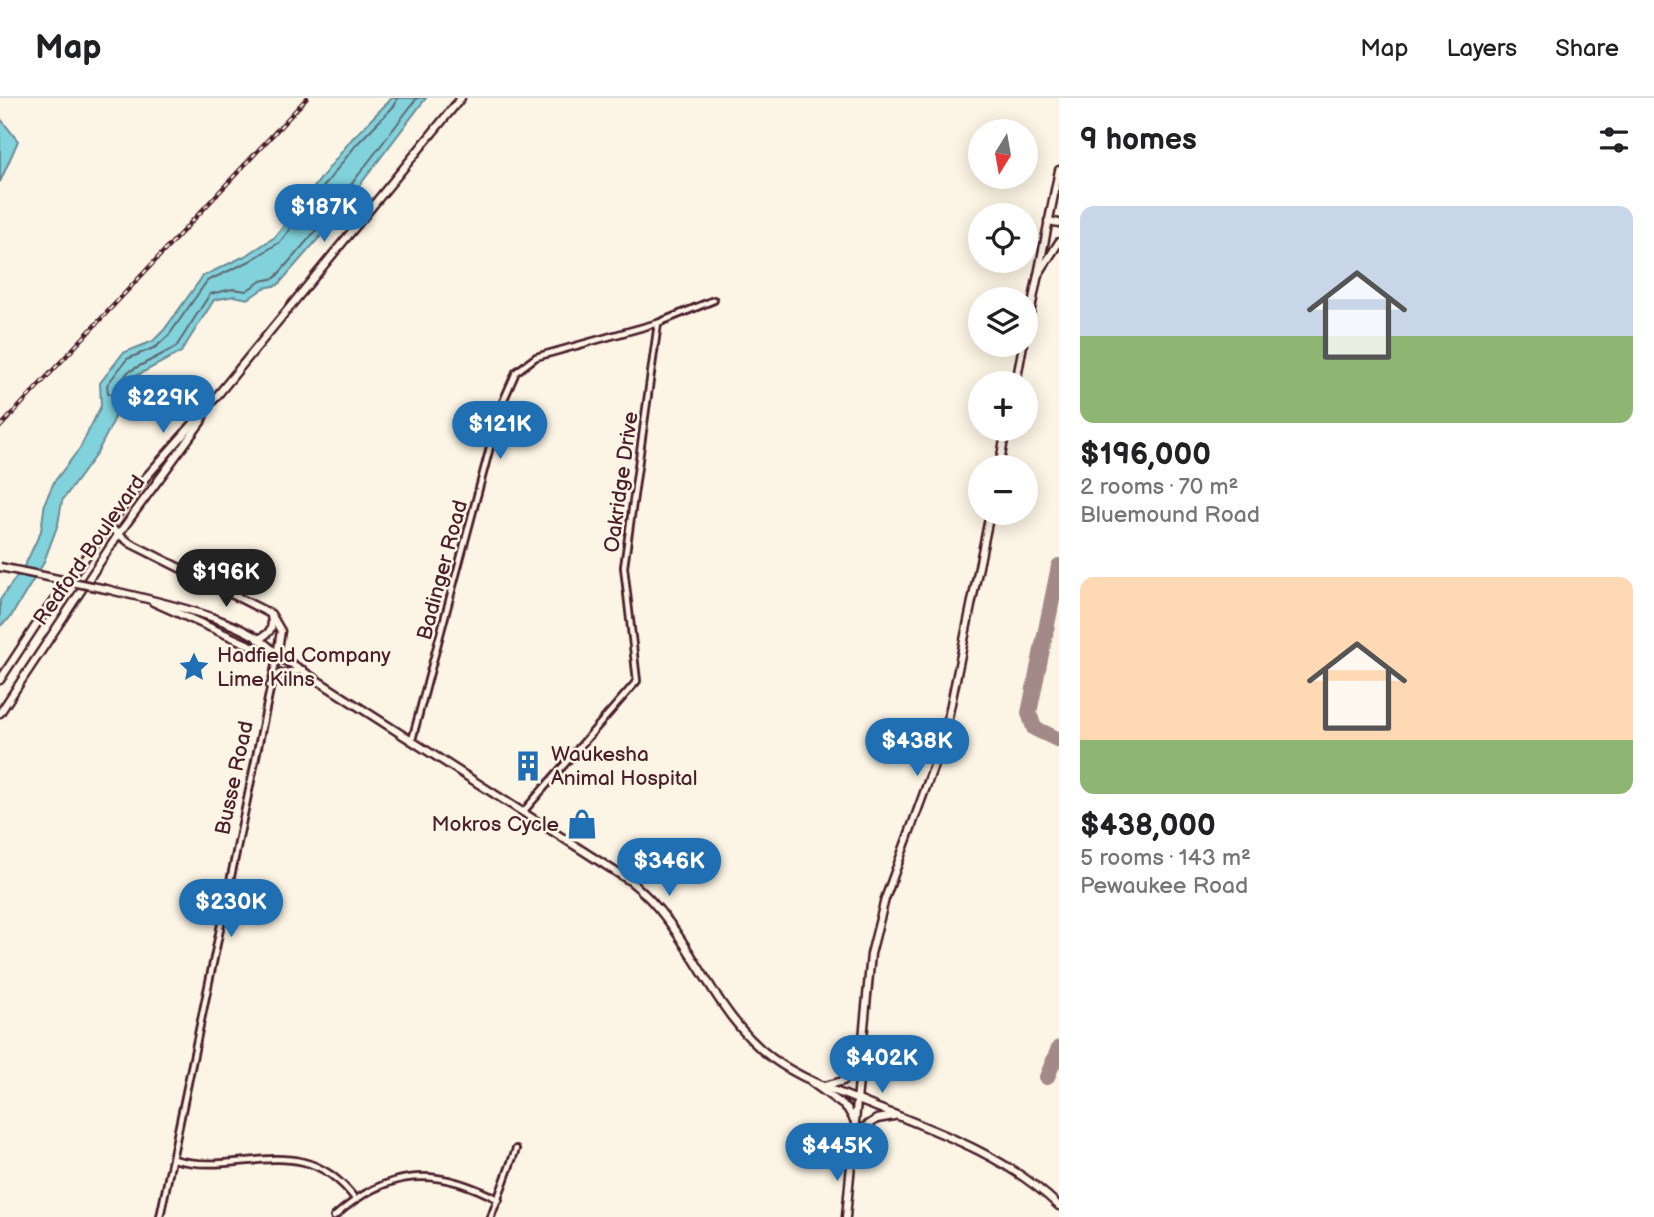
<!DOCTYPE html>
<meta charset="utf-8">
<style>
:root{--surface:#fff;--page:#f2f2f2;--text:#202124;--muted:#757577;--line:#e0e0e0;--accent:#1f6fb2}
body{margin:0;font-family:"Balsamiq Sans",sans-serif;background:var(--page);color:var(--text);height:100vh;display:flex;flex-direction:column;font-size:26px;white-space:nowrap}
*{box-sizing:border-box;margin:0}
p{font-size:23px;color:var(--muted)}
.icon{flex:none;width:38px;height:38px;fill:none;stroke:currentColor;stroke-width:2;stroke-linecap:round;stroke-linejoin:round}
.map{position:relative;flex:1;overflow:hidden}
.side{display:flex;flex-direction:column;background:var(--surface);width:595px}
.side>*{flex:none}
.needle{width:46px;rotate:191deg}
.fabs{position:absolute;left:968px;top:21px;display:grid;gap:14px}
.fabs a{display:grid;place-items:center;width:70px;height:70px;border-radius:50%;background:var(--surface);box-shadow:0 4px 18px #0003;font-size:35px}
.price{position:absolute;translate:-50% -60px;padding:0 16px;border-radius:24px;background:var(--accent);color:#fff;font-size:23px;line-height:46px;filter:drop-shadow(0 2px 4px #0008)}
.price::after{content:'';position:absolute;left:50%;top:42px;width:21px;height:16px;margin-left:-10px;background:inherit;clip-path:polygon(0 0,100% 0,50% 100%)}
.price.current{background:#222;color:#fff}
ul{padding:0;list-style:none}
li{display:grid;align-content:center;gap:14px;height:371px;padding:0 21px}
li span{display:grid;place-items:center;height:217px;border-radius:14px;color:#555}
li>.icon{margin-inline-start:auto}
span .icon{width:126px;height:126px;fill:#fffc;stroke-width:1}
li b{font-size:30px}
h2{display:flex;justify-content:space-between;align-items:center;height:84px;padding:0 21px;font-size:30px}
header{display:flex;align-items:center;gap:42px;box-sizing:border-box;height:98px;padding:0 35px;background:var(--surface);border-bottom:2px solid var(--line)}
header strong{font-size:33px}
nav{display:flex;gap:38px;margin-inline-start:auto;font-size:24px}
main{display:flex;flex:1;min-height:0}
.map>svg:first-child{display:block}
</style>
<header>
<strong>Map</strong>
<nav><a>Map</a><a>Layers</a><a>Share</a></nav>
</header>
<main>
<div class="map">
<svg width="1059" height="1119" viewBox="0 0 1059 1119">
<rect width="100%" height="100%" fill="#fcf5e5"/>
<filter id="ink" filterUnits="userSpaceOnUse"><feTurbulence type="fractalNoise" baseFrequency=".0143" numOctaves="2"/><feDisplacementMap in="SourceGraphic" scale="14" xChannelSelector="R" yChannelSelector="G"/><feConvolveMatrix kernelMatrix="1 2 1 2 8 2 1 2 1" color-interpolation-filters="sRGB"/></filter>
<g filter="url(#ink)">
<!-- water -->
<g fill="#81d2db" stroke="#6b8a95" stroke-width="2">
<path d="M392,0H426L324,134L278,187L264,190L248,201L234,198L214,202L181,254L132,280L118,301L113,324L97,355L62,403L58,426L43,466L10,520L0,528V502L26,465L41,433L45,404L54,384L80,350L101,308L100,285L123,255L153,243L164,232L203,178L247,157L275,139L351,42Z"/>
<path d="M0,20L18,43L0,84Z"/>
</g>
<g fill="none" stroke-linecap="round" stroke-linejoin="round">
<!-- shore -->
<path stroke="#606771" stroke-width="2" d="M397,0L395,7L356,47L280,144L250,163L207,183L169,237L156,249L127,261L107,287L108,296H113L128,274L176,249L210,196L233,191L246,193L261,183L275,180L318,130L417,0"/>
<!-- taxiway -->
<g stroke="#a38a88" stroke-width="16">
<path d="M1059,468L1029,615L1034,630L1059,642"/>
<path d="M1047,979L1059,950"/>
</g>
<!-- street casing -->
<g stroke="#4a1f2b" stroke-width="10">
<g id="street">
<path d="M412,642L501,308L516,274L536,259L658,225L714,202"/>
<path d="M523,714L637,583L624,469L658,225"/>
<path d="M173,1061C242,1080 302,1029 356,1102"/>
<path d="M160,1119L277,558"/>
<path d="M334,1119C388,1070 436,1068 499,1102"/>
<path d="M491,1119L516,1051"/>
</g>
</g>
<!-- secondary casing -->
<g stroke="#4a1f2b" stroke-width="11">
<g id="secondary">
<path d="M1048,123L1059,125"/>
<path d="M1038,177L1059,144"/>
<path d="M1026,236L1059,72"/>
<path d="M1016,285L1023,247"/>
<path d="M999,369L1006,331"/>
<path d="M108,428L130,445L271,516L281,533L277,557"/>
<path d="M106,491C150,502 250,521 277,557"/>
<path d="M153,504L292,566L630,783C691,831 709,913 772,960C801,981 835,993 868,1006C936,1033 1006,1057 1059,1108"/>
<path d="M257,541C269,537 274,531 271,518"/>
<path d="M0,582L40,521L140,386L207,310L461,0"/>
<path d="M270,588L279,576L303,572"/>
<path d="M0,615L118,437L201,324L206,311"/>
<path d="M811,984L847,1010L854,1022"/>
<path d="M825,988L843,983L860,951"/>
<path d="M855,1035L877,1021L894,1018"/>
<path d="M846,1119L871,856L885,801L944,640L990,415"/>
</g>
</g>
<!-- street -->
<use href="#street" stroke="#fcf5e5" stroke-width="4.5"/>
<!-- secondary -->
<use href="#secondary" stroke="#fcf5e5" stroke-width="6"/>
<!-- rail casing -->
<g stroke="#4a1f2b" stroke-width="4.5">
<path id="rail" d="M0,329L307,0"/>
</g>
<!-- rail -->
<use href="#rail" stroke="#fcf5e5" stroke-width="2" stroke-dasharray="5" stroke-linecap="butt"/>
<!-- secondary-bridge casing -->
<g stroke="#4a1f2b" stroke-width="11" stroke-linecap="butt">
<path id="secondary-bridge" d="M0,469L106,491"/>
</g>
<!-- secondary-bridge -->
<use href="#secondary-bridge" stroke="#fcf5e5" stroke-width="6"/>
</g>
</g>
<!-- icons -->
<defs>
<g id="sight-bare" transform="scale(2.415)"><path d="M0-6L1.8-2.2L6-1.7L2.9 1.2L3.7 5.4L0 3.3L-3.7 5.4L-2.9 1.2L-6-1.7L-1.8-2.2Z" fill="#1f6fb2" stroke="#fcf5e5" stroke-width="2.5" paint-order="stroke"/></g>
<g id="building-bare" transform="scale(2.415)"><path d="M-4-6H4V6H1V3H-1V6H-4ZM-2.5-4.3h1.7v1.8h-1.7ZM.8-4.3h1.7v1.8H.8ZM-2.5-1h1.7V.8h-1.7ZM.8-1h1.7V.8H.8Z" fill="#1f6fb2" stroke="#fcf5e5" stroke-width="2.5" paint-order="stroke"/></g>
<g id="shop-bare" transform="scale(2.415)"><path d="M-5-2.5h2.3a2.7 3.5 0 0 1 5.4 0H5L5.5 6h-11ZM-1.5-2.5h3a1.5 2.3 0 0 0-3 0Z" fill="#1f6fb2" stroke="#fcf5e5" stroke-width="2.5" paint-order="stroke"/></g>
</defs>
<g fill-rule="evenodd">
<use href="#sight-bare" x="194" y="569"/>
<use href="#building-bare" x="528" y="668"/>
<use href="#shop-bare" x="582" y="726"/>
</g>
<g text-anchor="middle" stroke-width="5" stroke-linejoin="round" paint-order="stroke">
<!-- street labels -->
<g font-size="21" fill="#4a1f2b" stroke="#fcf5e5">
<text transform="translate(621 384) rotate(-82)" y="7">Oakridge Drive</text>
<text transform="translate(89 452) rotate(-55)" y="7">Redford Boulevard</text>
<text transform="translate(442 472) rotate(-75)" y="7">Badinger Road</text>
<text transform="translate(234 680) rotate(-78)" y="7">Busse Road</text>
</g>
<!-- poi labels -->
<g font-size="21" fill="#4a1f2b" stroke="#fcf5e5" text-anchor="start">
<text x="217" y="564">Hadfield Company<tspan x="217" dy="24">Lime Kilns</tspan></text>
<text x="551" y="663">Waukesha<tspan x="551" dy="24">Animal Hospital</tspan></text>
<text x="559" y="733" text-anchor="end">Mokros Cycle</text>
</g>
</g>
</svg>
<div class="fabs">
<a><svg class="needle" viewBox="-14 -14 28 28"><path d="M0-13l5 13h-10z" fill="#e53935"/><path d="M0 13l5-13h-10z" fill="#757577"/></svg></a>
<a><svg class="icon" aria-label="locate" viewBox="0 0 24 24"><circle cx="12" cy="12" r="6"/><path d="M12 2v4M12 18v4M2 12h4M18 12h4"/></svg></a>
<a><svg class="icon" aria-label="layers" viewBox="0 0 24 24"><path d="M12 4l9 5-9 5-9-5zM3 14l9 5 9-5"/></svg></a>
<a>+</a>
<a>−</a>
</div>
<b class="price" style="left:324px;top:146px">$187K</b>
<b class="price" style="left:163px;top:337px">$229K</b>
<b class="price" style="left:500px;top:363px">$121K</b>
<b class="price current" style="left:226px;top:511px">$196K</b>
<b class="price" style="left:917px;top:680px">$438K</b>
<b class="price" style="left:669px;top:800px">$346K</b>
<b class="price" style="left:231px;top:841px">$230K</b>
<b class="price" style="left:882px;top:997px">$402K</b>
<b class="price" style="left:837px;top:1085px">$445K</b>
</div>
<section class="side">
<h2>9 homes<svg class="icon" aria-label="filters" viewBox="0 0 24 24"><path d="M4 7h16M4 17h16"/><circle cx="9" cy="7" r="2"/><circle cx="15" cy="17" r="2"/></svg></h2>
<ul>
<li><span style="background:linear-gradient(#c9d6e8 60%,#8fb573 0)"><svg class="icon" aria-label="home" viewBox="0 0 24 24"><path d="M3 11l9-7 9 7M6 9v11h12V9"/></svg></span><div><b>$196,000</b><p>2 rooms · 70 m²</p><p>Bluemound Road</p></div></li>
<li><span style="background:linear-gradient(#ffd9b3 75%,#8fb573 0)"><svg class="icon" aria-label="home" viewBox="0 0 24 24"><path d="M3 11l9-7 9 7M6 9v11h12V9"/></svg></span><div><b>$438,000</b><p>5 rooms · 143 m²</p><p>Pewaukee Road</p></div></li>
</ul>
</section>
</main>
